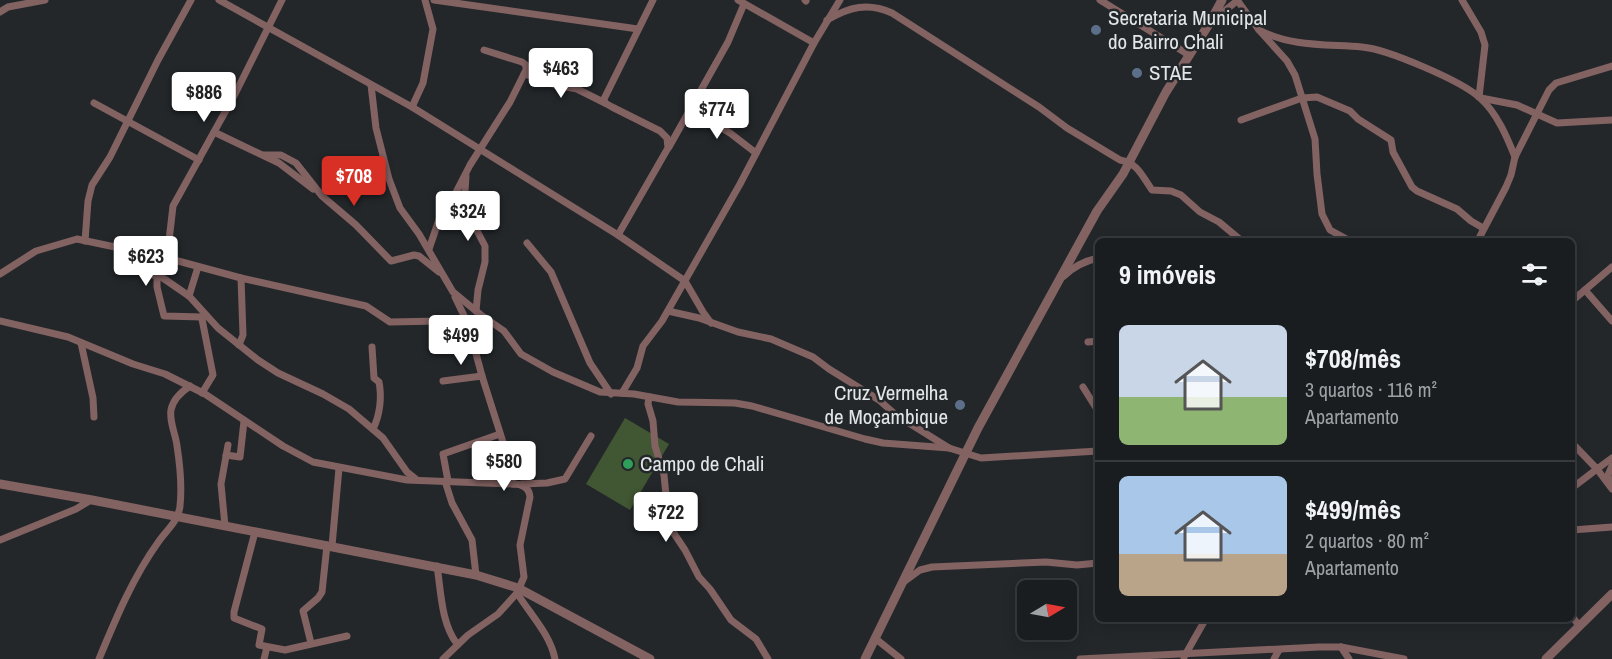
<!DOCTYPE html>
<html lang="pt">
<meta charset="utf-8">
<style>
:root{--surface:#1a1d20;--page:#232629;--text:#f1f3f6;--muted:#9fa2a5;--line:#383b3e;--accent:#d93025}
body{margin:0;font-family:"Archivo Narrow",sans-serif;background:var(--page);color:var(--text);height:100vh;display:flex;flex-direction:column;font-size:22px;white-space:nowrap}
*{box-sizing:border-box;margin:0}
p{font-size:20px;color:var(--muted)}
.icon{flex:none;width:33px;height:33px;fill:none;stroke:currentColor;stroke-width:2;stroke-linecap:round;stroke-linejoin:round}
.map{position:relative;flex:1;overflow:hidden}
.sheet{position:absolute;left:1095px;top:238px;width:480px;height:384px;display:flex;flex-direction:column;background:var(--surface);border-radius:9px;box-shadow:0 3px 15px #0003,0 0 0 2px var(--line)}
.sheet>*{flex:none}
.needle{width:39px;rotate:80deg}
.tools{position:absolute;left:1017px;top:580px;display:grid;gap:12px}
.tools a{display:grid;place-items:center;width:60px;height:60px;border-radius:9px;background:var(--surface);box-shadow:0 3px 15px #0003,0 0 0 2px var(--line);font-size:30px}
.price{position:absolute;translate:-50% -51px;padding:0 14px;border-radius:6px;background:#fff;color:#222;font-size:20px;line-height:39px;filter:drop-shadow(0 2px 3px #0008)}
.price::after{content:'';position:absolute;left:50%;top:36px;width:18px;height:14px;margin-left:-9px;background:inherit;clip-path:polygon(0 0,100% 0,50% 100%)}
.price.current{background:var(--accent);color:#fff}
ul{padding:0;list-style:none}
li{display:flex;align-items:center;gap:18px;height:150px;padding:0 24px}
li+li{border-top:2px solid var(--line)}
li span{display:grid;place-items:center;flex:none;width:168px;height:120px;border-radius:9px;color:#555}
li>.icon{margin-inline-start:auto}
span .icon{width:72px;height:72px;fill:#fffc;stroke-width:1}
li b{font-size:26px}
h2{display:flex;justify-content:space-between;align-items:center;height:72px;padding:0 24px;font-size:26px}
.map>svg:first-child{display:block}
</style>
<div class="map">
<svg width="1612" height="659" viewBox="0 0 1612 659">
<rect width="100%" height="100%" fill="#23272a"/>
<!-- green -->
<path fill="#415632" d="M625,418L669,444L630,510L586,484Z"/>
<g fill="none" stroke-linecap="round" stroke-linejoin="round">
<!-- minor -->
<g stroke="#836262" stroke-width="7">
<path d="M219,0L412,107L618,235L685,281L703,312L711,323"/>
<path d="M434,0L638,29"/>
<path d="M738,0L814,43L840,0"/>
<path d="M805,0L806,1"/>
<path d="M1100,0L1189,55"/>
<path d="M1237,0L1259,30L1287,61L1295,75L1315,139L1317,174L1322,214L1330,230L1352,242"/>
<path d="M1462,0L1481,32L1485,45L1479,97"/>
<path d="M0,12L8,7L45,0"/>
<path d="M827,20C849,7 868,2 892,13L1039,107L1067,128L1120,160C1138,163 1142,176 1152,190L1171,191L1181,195L1200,212L1219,222L1243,242"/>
<path d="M1211,22L1238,0"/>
<path d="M1259,30C1292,47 1326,44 1362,47C1387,49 1462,81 1480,98C1497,113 1507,137 1515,157"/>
<path d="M524,74L536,77L555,85L577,89L605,103"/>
<path d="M371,85L376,128L389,179L400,208L419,234L453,292L481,315L504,331L521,354L553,372L600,392L634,394L678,402L735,403L752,406L865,439L883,443L949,448"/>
<path d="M1481,98L1517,105L1557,123L1612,120"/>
<path d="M94,103L199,160"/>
<path d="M412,107L423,83L433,29L425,0"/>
<path d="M690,109L730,133L756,153"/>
<path d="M1241,120L1302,98L1317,97L1350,111L1358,119L1391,140L1393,152L1412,187L1417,191L1457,209L1471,221L1483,228"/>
<path d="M214,132L279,163L313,189"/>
<path d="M669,147L728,42L744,4"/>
<path d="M264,155H281L296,163L322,196L356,225L391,261L414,255L419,256L439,272"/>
<path d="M466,176L465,191L474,225L485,246V262L478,290L476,311"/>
<path d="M618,235L668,148L667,138L660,131L612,107L605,103L604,99L653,0"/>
<path d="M85,241L88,201L92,185L110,157L158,60L191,0"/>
<path d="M1477,242L1506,187L1511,175L1515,157L1549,90L1556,83L1612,66"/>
<path d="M527,243L551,272L590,363L611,394"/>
<path d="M429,249L442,211L453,198L470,165L510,102L526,70V65L522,62L484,50"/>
<path d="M148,255L145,270L146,274L160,276L189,296L218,328L258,360L278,373L323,394L349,409L383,438L407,472L417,480"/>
<path d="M167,258L173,206L235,94L282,0"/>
<path d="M0,274L36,251L77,239L167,258L241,278L366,306L390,322L440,321L468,324"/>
<path d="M157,275V287L164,316L203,317"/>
<path d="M1064,276C1073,267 1085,261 1098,258"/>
<path d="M1585,290L1612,321"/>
<path d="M189,296L198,267"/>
<path d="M1572,301L1612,267"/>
<path d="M668,311L699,318L738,332L771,339L813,357L829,369L879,400L896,415L949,448L981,458L1098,451"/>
<path d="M0,321L68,337L133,364L165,374L205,394L283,446L313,462L407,480L513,484"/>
<path d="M1088,342L1098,341"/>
<path d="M81,343L93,398L94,417"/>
<path d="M239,345L243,335L241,278"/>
<path d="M372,347L374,378L379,382C382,397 380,415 373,429"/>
<path d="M443,381L482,376"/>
<path d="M1083,387L1098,411"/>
<path d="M202,393L213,375L202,319L204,315"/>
<path d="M622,393L637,368L643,346L662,321L740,184L814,43"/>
<path d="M649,397L648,404L653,421L655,446L664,475L668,516L673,532L685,550L699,577L710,589L731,620L756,639L768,659"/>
<path d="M1572,443L1597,469L1572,488"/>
<path d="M226,455L240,457L244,421"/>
<path d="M1612,458L1597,469L1612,489"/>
<path d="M445,481L452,503L472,540L476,575"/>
<path d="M448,481L443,454L500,434"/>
<path d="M522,484L547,483L565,479L591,436"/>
<path d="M1610,484L1608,475L1612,466"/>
<path d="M225,526L221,484L228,445"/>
<path d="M1572,530L1612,527"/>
<path d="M255,532L234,612V618L262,629L259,645L285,650L347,636"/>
<path d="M0,540L76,509L91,500"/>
<path d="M332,546L339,468"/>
<path d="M437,566C441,591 441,623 457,644"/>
<path d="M905,581L920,570L932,567L1046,562L1077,565L1098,563"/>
<path d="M517,593C530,614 550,634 555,659"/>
<path d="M1572,616L1579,626"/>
<path d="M876,639L901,659"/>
<path d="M311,643L303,611L318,598L322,592L327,545"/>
<path d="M1341,647L1349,659"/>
<path d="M1184,657L1205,620"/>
<path d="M99,659C116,618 133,577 159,541C167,530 179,520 180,506C182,487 180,465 177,446C176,435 169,422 171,410C173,399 181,392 190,386"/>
<path d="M264,659L267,647"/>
<path d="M443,659L468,635L498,614L517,593L524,577L520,545L530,497C529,487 522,484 513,484L508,458L482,376L468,324L455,297"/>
<path d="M1080,659L1319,647H1341L1404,659"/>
<path d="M1274,659L1279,650"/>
</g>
<!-- tertiary -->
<g stroke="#836262" stroke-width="9">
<path d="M0,484L92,500L476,575L518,588L650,659"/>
<path d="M865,659L978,428L1097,211L1123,174L1166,92L1209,24L1222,0"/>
<path d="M1546,659L1612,594"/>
</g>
</g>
<!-- markers -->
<g fill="#5c6f8a" stroke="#23272a" stroke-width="2">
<circle cx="1096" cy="30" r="6"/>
<circle cx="1137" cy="73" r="6"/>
<circle cx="960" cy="405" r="6"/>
</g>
<circle fill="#2e9e5b" stroke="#23272a" stroke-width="2" cx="628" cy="464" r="6"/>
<g text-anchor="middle" stroke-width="5" stroke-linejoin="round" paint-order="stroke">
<!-- poi labels -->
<g font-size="21" fill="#e3e6e8" stroke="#23272a" text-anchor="start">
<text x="1108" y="25">Secretaria Municipal<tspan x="1108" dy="24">do Bairro Chali</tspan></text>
<text x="1149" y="80">STAE</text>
<text x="948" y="400" text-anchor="end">Cruz Vermelha<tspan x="948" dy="24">de Moçambique</tspan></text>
<text x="640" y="471">Campo de Chali</text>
</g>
</g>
</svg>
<div class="tools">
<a><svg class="needle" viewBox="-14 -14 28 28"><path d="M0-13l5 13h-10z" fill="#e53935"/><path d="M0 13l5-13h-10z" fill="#9fa2a5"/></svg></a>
</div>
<b class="price" style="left:561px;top:99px">$463</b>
<b class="price" style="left:204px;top:123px">$886</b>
<b class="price" style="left:717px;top:140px">$774</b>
<b class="price current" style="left:354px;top:207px">$708</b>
<b class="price" style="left:468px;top:242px">$324</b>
<b class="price" style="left:146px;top:287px">$623</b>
<b class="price" style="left:461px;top:366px">$499</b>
<b class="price" style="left:504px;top:492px">$580</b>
<b class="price" style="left:666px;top:543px">$722</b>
<section class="sheet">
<h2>9 imóveis<svg class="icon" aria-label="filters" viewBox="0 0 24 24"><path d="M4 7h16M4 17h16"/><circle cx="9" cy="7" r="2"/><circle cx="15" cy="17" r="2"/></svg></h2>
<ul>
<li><span style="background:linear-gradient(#c9d6e8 60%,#8fb573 0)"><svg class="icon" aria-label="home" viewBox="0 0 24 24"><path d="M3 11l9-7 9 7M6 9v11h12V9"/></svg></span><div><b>$708/mês</b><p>3 quartos · 116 m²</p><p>Apartamento</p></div></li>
<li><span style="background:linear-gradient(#a9c7e8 65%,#b9a48a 0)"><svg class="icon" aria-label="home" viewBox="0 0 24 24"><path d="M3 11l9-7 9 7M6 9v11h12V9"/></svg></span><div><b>$499/mês</b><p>2 quartos · 80 m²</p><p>Apartamento</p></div></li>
</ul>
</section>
</div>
